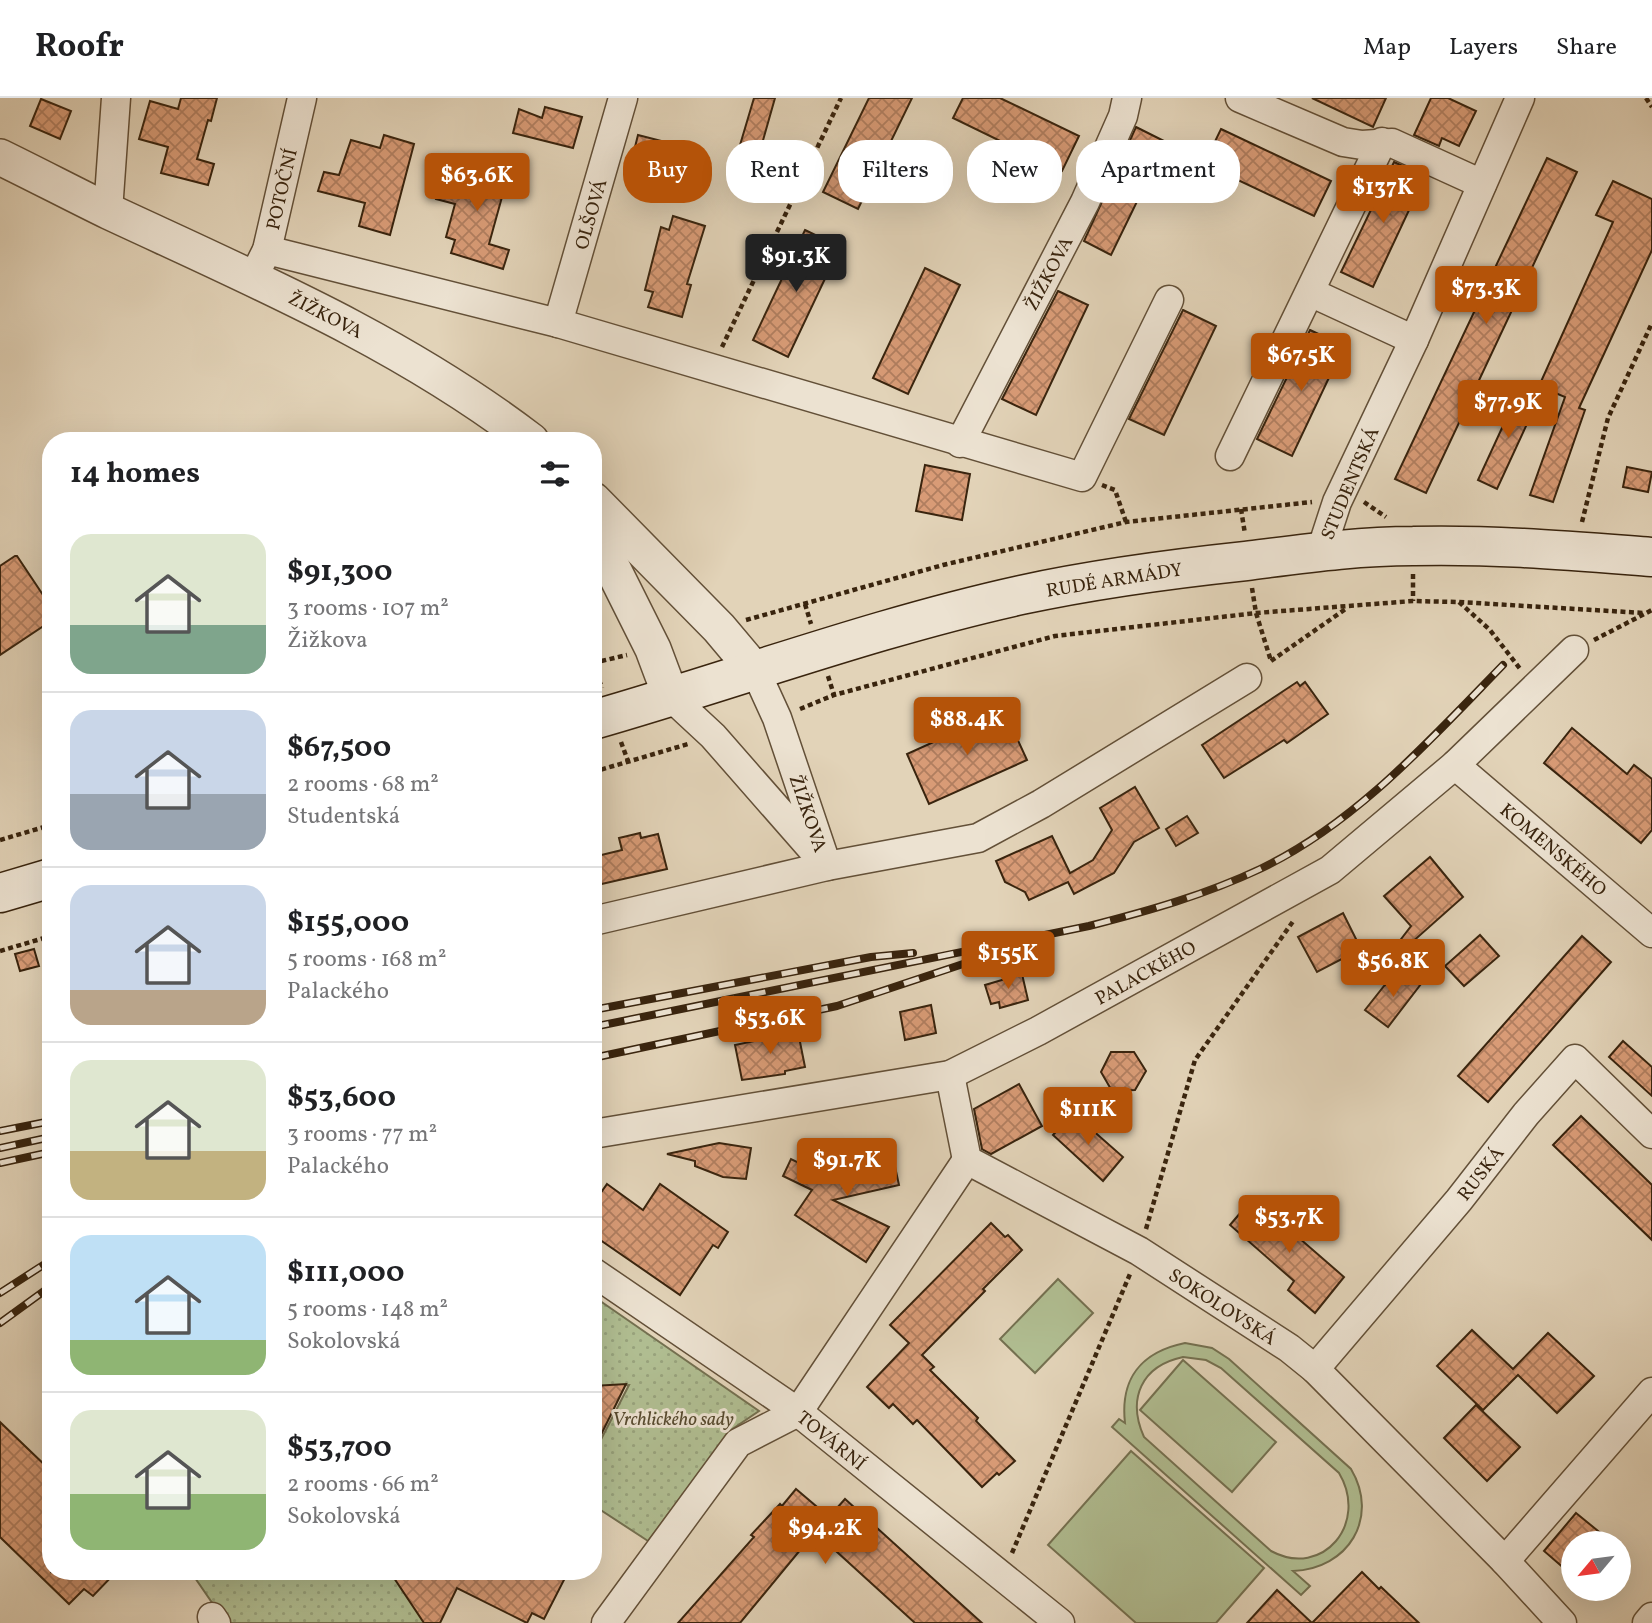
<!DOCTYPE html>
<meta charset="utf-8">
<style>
:root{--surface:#fff;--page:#f2f2f2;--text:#202124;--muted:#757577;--line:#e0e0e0;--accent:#b45309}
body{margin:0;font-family:Vollkorn,serif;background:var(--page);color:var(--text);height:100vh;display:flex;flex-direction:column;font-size:26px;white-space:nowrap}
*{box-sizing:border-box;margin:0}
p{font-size:23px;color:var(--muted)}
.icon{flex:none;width:38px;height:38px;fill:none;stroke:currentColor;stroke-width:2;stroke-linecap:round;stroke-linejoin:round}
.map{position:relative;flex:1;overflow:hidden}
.details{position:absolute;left:42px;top:334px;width:560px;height:1148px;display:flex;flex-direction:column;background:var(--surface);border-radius:28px;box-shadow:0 7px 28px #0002}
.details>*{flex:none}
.top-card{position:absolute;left:623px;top:42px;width:665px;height:63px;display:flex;gap:14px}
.needle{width:46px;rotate:241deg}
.buttons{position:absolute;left:1561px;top:1433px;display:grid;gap:14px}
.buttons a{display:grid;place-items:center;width:70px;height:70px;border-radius:50%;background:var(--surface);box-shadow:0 7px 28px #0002;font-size:35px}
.price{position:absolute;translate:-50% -60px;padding:0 16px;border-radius:7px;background:var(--accent);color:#fff;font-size:23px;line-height:46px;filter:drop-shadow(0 2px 4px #0008)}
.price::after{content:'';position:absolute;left:50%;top:42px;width:21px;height:16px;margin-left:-10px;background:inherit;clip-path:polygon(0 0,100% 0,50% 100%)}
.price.selected{background:#222;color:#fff}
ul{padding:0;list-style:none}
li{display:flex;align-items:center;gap:21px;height:175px;padding:0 28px}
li+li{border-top:2px solid var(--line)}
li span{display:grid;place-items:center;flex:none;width:196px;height:140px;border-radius:21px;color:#555}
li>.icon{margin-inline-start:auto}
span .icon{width:84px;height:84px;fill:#fffc;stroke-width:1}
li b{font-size:30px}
h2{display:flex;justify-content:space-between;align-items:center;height:84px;padding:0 28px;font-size:30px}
.tag{padding:0 24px;border-radius:28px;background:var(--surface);box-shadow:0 7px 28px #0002;font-size:24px;line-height:63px}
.tag.selected{background:var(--accent);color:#fff}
header{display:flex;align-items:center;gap:42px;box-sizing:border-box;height:98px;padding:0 35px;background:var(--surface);border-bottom:2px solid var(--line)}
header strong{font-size:33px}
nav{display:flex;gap:38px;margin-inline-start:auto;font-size:24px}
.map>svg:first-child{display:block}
</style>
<header>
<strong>Roofr</strong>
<nav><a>Map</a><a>Layers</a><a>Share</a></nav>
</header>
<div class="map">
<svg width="1652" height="1525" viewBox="0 0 1652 1525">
<defs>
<pattern id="green-dots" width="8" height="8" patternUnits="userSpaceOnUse" patternTransform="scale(1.75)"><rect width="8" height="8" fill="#b0bd91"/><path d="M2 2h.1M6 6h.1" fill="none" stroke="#98a27c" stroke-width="1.8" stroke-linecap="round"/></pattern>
<pattern id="building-cross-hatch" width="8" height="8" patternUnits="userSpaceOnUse" patternTransform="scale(1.75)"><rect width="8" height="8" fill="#d89b76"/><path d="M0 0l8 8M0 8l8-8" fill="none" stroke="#b07e5f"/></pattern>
</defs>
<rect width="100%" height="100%" fill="#e2d3b8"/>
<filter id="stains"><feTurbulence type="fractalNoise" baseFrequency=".00286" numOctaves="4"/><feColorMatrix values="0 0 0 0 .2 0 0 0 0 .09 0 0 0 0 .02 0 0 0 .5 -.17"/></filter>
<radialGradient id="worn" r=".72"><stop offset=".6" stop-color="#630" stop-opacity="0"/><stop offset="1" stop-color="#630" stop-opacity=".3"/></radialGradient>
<!-- green -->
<g fill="url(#green-dots)" stroke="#747050" stroke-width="2">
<path d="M593,1198L759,1313L731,1332L648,1443L593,1407V1357L629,1287L593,1289Z"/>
<path d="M191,1474H393L427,1525H226Z"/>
</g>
<!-- pitch -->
<g fill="#b0bd91" stroke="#747050" stroke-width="2" fill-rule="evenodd">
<path d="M1058,1181L1093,1215L1035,1275L1000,1241Z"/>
<path d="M1185,1245L1212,1250L1229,1261L1351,1371C1380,1420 1348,1471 1293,1473L1310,1488L1301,1497L1112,1329L1119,1321L1125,1325C1120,1281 1141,1254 1185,1245ZM1183,1259L1206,1262L1221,1270L1339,1375C1369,1425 1323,1481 1271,1453L1144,1339C1127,1301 1141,1268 1183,1259Z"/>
<path d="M1183,1262L1276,1344L1232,1394L1140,1312Z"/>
<path d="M1131,1353L1264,1470L1216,1525H1136L1048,1447Z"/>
</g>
<!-- building -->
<g fill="url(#building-cross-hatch)" stroke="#39240e" stroke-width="2">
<path d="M181,0H217L211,23L208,22L197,61L214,66L208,87L161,75L168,49L139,41L150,3L178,11Z"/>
<path d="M754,0H775L760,53L740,47Z"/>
<path d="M869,0H912L858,111L823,94Z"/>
<path d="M963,0H1000L1079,38L1062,73L953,20Z"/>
<path d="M1312,0H1386L1373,29Z"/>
<path d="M1431,0H1448L1476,13L1459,48L1442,40L1439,48L1414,37Z"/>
<path d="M41,1L71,13L60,41L30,28Z"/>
<path d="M545,9L582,19L573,50L513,35L519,11L542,20Z"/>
<path d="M1136,29L1166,44L1111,157L1084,143Z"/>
<path d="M1221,31L1331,83L1314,118L1204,66Z"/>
<path d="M384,37L414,46L390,137L359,128L365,105L318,93L324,74L339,77L351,42L380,50Z"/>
<path d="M638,37L673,46L665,78L630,69Z"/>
<path d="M474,60L510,70L489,146L509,152L503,171L451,155L455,142L446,139L455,106L436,101L441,82L466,89Z"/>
<path d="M1547,60L1577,74L1426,395L1395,381Z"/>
<path d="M1394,64L1425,78L1373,189L1341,174Z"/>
<path d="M1613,83L1652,101V152L1579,310L1585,312L1553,404L1530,397L1565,299L1539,288L1613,124L1596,117Z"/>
<path d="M673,118L705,128L687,186L691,187L682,219L648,209L653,194L645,192L661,129L669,132Z"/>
<path d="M805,132L840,149L788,259L753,242Z"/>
<path d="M925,170L960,187L908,296L873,280Z"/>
<path d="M1058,193L1088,207L1036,317L1002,301Z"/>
<path d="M1183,212L1216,228L1164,337L1129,321Z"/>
<path d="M1310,232L1344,248L1292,358L1257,341Z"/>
<path d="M1519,293L1538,302L1497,391L1478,382Z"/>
<path d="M925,367L970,376L962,422L916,413Z"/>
<path d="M1627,369L1652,374L1648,394L1623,389Z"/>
<path d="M15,458H17L51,509V523L0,557V468Z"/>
<path d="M1297,584L1300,588L1305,584L1328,616L1287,645L1284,642L1224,680L1202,647Z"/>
<path d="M1004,612L1027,662L929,706L907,656Z"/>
<path d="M1572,630L1627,676L1634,667L1652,681V732L1641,745L1544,665Z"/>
<path d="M1135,689L1159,730L1134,744L1114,775L1074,796L1068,784L1029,802L1025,794L1005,784L996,763L1052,738L1070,775L1093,762L1112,732L1100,710Z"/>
<path d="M1187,718L1198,735L1176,748L1166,731Z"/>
<path d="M640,735L641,740L658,736L667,771L593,788V759L622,752L619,740Z"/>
<path d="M1430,759L1463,799L1401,854L1395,849L1411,828L1384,798Z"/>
<path d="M1343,815L1361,851L1317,874L1298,839Z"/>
<path d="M1480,837L1499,858L1464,888L1445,868Z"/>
<path d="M1582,838L1611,864L1488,1004L1458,978Z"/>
<path d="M34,851L39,868L20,873L15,856Z"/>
<path d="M1406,875L1421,886L1388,929L1365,912L1384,888Z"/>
<path d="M1022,876L1028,902L1000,910L999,904L991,906L985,887Z"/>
<path d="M931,907L936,935L905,942L900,914Z"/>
<path d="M798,934L805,969L785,973V976L742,982L735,947Z"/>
<path d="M1623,943L1652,969V998L1609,959Z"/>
<path d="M1111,954H1134L1146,973L1135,992L1112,993L1101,974Z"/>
<path d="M1019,986L1042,1028L991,1056L982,1051L974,1011Z"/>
<path d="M1073,1015L1123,1059L1103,1083L1053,1037Z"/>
<path d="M1581,1018L1652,1087V1142L1553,1047Z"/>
<path d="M719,1045L751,1050L746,1081L723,1079L695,1068V1063L667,1056Z"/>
<path d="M890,1046L899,1087L833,1102L889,1129L866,1164L795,1117L812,1092L783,1078L791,1061L846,1088L839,1058Z"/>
<path d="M607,1086L643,1112L660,1086L728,1134L718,1150L713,1147L680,1197L593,1137V1106Z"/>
<path d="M1253,1100L1344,1179L1315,1215L1288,1192L1294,1183L1230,1127Z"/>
<path d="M991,1125L1005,1139L1008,1137L1022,1152L983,1191L985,1193L922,1257L934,1269L930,1272L978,1320L976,1323L1015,1363L999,1377L997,1375L982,1389L917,1322L913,1326L893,1306L889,1310L867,1289L909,1245L890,1227Z"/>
<path d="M1472,1232L1513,1271L1548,1235L1594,1278L1557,1315L1518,1277L1483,1312L1437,1268Z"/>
<path d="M626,1286L593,1353V1288Z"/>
<path d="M1476,1307L1520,1349L1487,1383L1444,1340Z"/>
<path d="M0,1324L51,1373V1474H116L93,1498L84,1491L69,1506L0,1439Z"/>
<path d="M796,1391L829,1419L845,1401L982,1525H915L815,1434L740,1525H678L754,1439L751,1437L780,1406L782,1408Z"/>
<path d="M1576,1415L1614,1446H1573V1478L1544,1453Z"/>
<path d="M390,1474H568L544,1521L532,1515L527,1525L457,1490L440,1525H424Z"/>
<path d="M1362,1474L1379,1491L1381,1489L1419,1525H1247L1277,1492L1312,1525Z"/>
</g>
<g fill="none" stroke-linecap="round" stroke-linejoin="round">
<!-- minor casing -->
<g stroke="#635038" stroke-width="31">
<g id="minor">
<path d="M1240,0L1343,44L1362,47L1392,45L1482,86"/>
<path d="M108,113L116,0"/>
<path d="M267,152L558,225L1082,379L1169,202"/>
<path d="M259,168L267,152L302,0"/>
<path d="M1310,194L1414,242"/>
<path d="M558,225L623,0"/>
<path d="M960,345L1085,104L1123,18L1127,0"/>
<path d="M1230,358L1382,44"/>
<path d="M1321,453L1337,404L1414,242L1520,0"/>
<path d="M671,599L713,638L827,768L777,620L756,574"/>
<path d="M1455,667L1652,835"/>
<path d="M593,823L827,768L978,740L1041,706L1247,580"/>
<path d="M950,977L967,1062L1139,1153L1289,1250L1315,1271L1505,1463L1562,1525"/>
<path d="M593,1036L950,977L1038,933L1330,772L1455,667L1574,552"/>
<path d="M593,1174L798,1314L1060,1525"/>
<path d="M1315,1271L1459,1102L1526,1016L1575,961L1652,1036"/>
<path d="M1505,1463L1652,1294"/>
<path d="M212,1519L216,1525"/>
<path d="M606,1525L738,1345L798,1314L967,1062"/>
<path d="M1647,1525L1652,1519"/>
</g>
</g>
<!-- tertiary casing -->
<g stroke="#635038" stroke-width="38">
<g id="tertiary">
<path d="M0,59C37,77 73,96 110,114C256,182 402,244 531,343"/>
<path d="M593,402L719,530L756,574"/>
<path d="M593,431L653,551L671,599"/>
</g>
</g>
<!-- secondary casing -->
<g stroke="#39240e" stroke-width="41">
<g id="secondary">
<path d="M593,622C736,581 876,529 1021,497C1095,481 1170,471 1246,463C1302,456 1357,448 1413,448C1493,446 1573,453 1652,459"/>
<path d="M0,795L51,780"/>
</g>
</g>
<!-- path -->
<g stroke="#39240e" stroke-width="4.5" stroke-dasharray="5 3.5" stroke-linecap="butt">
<path d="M1646,0L1652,9"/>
<path d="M722,249L841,0"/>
<path d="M1102,387L1115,392L1126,424"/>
<path d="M1364,404L1386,419"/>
<path d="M1241,411L1245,436"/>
<path d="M1582,424L1608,320L1652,225"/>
<path d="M1413,476V503"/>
<path d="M1252,490L1256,515L1271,563"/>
<path d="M1459,504L1490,532L1521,572"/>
<path d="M805,506L811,526"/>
<path d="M746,522L943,467L1126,424L1312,404"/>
<path d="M1594,542L1652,512"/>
<path d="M1271,563L1347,510"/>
<path d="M593,565L627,557"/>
<path d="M593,566L602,590"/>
<path d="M828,578L834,597"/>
<path d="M800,611L834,597L1055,538L1256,515L1413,503L1458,504L1644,515"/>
<path d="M621,644L628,663"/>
<path d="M593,674L688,646"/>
<path d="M0,742L51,727"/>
<path d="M0,853L51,838"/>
<path d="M1146,1131L1195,962L1294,822"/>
<path d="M1012,1455L1130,1176"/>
</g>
<!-- minor -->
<use href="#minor" stroke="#ece2d1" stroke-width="28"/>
<!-- tertiary -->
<use href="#tertiary" stroke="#ece2d1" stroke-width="35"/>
<!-- secondary -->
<use href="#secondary" stroke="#ece2d1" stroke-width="38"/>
<!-- rail casing -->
<g stroke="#39240e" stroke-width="8">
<g id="rail">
<path d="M593,912L871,859L913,855"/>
<path d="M593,929L1089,828C1148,813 1205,797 1260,771C1355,726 1430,642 1503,567"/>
<path d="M593,960L837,908L996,855"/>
<path d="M0,1033L51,1023"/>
<path d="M0,1050L51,1039"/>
<path d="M0,1065L51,1054"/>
<path d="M0,1195L51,1162"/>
<path d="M0,1225L51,1188"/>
</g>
</g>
<!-- rail -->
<use href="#rail" stroke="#ece2d1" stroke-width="5" stroke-dasharray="16" stroke-linecap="butt"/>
</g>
<g text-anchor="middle" stroke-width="6" stroke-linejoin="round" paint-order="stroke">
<!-- street labels -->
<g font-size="19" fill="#39240e" stroke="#ece2d1">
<text transform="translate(281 91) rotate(-77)" y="7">POTOČNÍ</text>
<text transform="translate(590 116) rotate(-74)" y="7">OLŠOVÁ</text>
<text transform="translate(1048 175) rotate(-62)" y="7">ŽIŽKOVA</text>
<text transform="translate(326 216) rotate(27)" y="7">ŽIŽKOVA</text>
<text transform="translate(1349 385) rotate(-67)" y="7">STUDENTSKÁ</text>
<text transform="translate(1114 481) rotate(-9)" y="7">RUDÉ ARMÁDY</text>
<text transform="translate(809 715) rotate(71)" y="7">ŽIŽKOVA</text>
<text transform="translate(1554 751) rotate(40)" y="7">KOMENSKÉHO</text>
<text transform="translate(1145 874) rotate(-29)" y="7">PALACKÉHO</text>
<text transform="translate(1480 1075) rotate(-52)" y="7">RUSKÁ</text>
<text transform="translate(1223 1208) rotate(33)" y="7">SOKOLOVSKÁ</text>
<text transform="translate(832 1342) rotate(39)" y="7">TOVÁRNÍ</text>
</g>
<!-- park labels -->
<g font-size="19" font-style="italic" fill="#574a2f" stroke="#ece2d1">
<text x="673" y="1327">Vrchlického sady</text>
</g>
</g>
<rect width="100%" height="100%" filter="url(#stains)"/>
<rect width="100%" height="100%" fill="url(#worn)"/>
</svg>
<div class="buttons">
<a><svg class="needle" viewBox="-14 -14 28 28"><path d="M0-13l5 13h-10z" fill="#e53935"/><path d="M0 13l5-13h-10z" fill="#757577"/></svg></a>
</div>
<b class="price" style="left:477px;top:115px">$63.6K</b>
<b class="price" style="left:1383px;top:127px">$137K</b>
<b class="price selected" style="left:796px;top:196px">$91.3K</b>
<b class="price" style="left:1486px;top:228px">$73.3K</b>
<b class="price" style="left:1301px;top:295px">$67.5K</b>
<b class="price" style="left:1508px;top:342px">$77.9K</b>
<b class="price" style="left:967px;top:659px">$88.4K</b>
<b class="price" style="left:1008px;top:893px">$155K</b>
<b class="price" style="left:1393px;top:901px">$56.8K</b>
<b class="price" style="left:770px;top:958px">$53.6K</b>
<b class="price" style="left:1088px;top:1049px">$111K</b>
<b class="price" style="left:847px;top:1100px">$91.7K</b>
<b class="price" style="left:1289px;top:1157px">$53.7K</b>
<b class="price" style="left:825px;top:1468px">$94.2K</b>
<div class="top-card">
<a class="tag selected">Buy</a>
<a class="tag">Rent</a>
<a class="tag">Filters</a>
<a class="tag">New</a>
<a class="tag">Apartment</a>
</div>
<section class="details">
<h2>14 homes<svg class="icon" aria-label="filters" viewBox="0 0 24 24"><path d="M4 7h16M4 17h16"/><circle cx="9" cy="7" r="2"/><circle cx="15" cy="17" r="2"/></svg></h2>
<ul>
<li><span style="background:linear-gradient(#dfe7d0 65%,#7fa58c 0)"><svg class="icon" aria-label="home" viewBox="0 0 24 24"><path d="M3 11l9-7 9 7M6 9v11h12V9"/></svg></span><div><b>$91,300</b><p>3 rooms · 107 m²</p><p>Žižkova</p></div></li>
<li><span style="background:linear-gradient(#c9d6e8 60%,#9aa5b1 0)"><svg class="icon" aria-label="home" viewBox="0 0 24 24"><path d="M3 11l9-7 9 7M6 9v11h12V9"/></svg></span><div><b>$67,500</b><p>2 rooms · 68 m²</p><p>Studentská</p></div></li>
<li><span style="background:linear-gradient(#c9d6e8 75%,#b9a48a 0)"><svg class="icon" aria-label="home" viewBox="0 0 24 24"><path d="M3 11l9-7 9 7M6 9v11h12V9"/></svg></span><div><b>$155,000</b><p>5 rooms · 168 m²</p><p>Palackého</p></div></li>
<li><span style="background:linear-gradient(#dfe7d0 65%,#c2b280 0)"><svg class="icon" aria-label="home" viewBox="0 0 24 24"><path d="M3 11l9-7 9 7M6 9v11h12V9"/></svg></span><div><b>$53,600</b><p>3 rooms · 77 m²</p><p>Palackého</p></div></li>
<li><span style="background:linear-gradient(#bfe0f5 75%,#8fb573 0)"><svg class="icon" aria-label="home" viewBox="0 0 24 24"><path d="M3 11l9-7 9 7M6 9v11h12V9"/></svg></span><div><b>$111,000</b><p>5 rooms · 148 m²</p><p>Sokolovská</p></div></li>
<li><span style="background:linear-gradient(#dfe7d0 60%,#8fb573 0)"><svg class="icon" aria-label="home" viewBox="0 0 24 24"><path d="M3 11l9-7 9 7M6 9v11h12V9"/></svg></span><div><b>$53,700</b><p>2 rooms · 66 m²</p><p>Sokolovská</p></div></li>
</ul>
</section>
</div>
